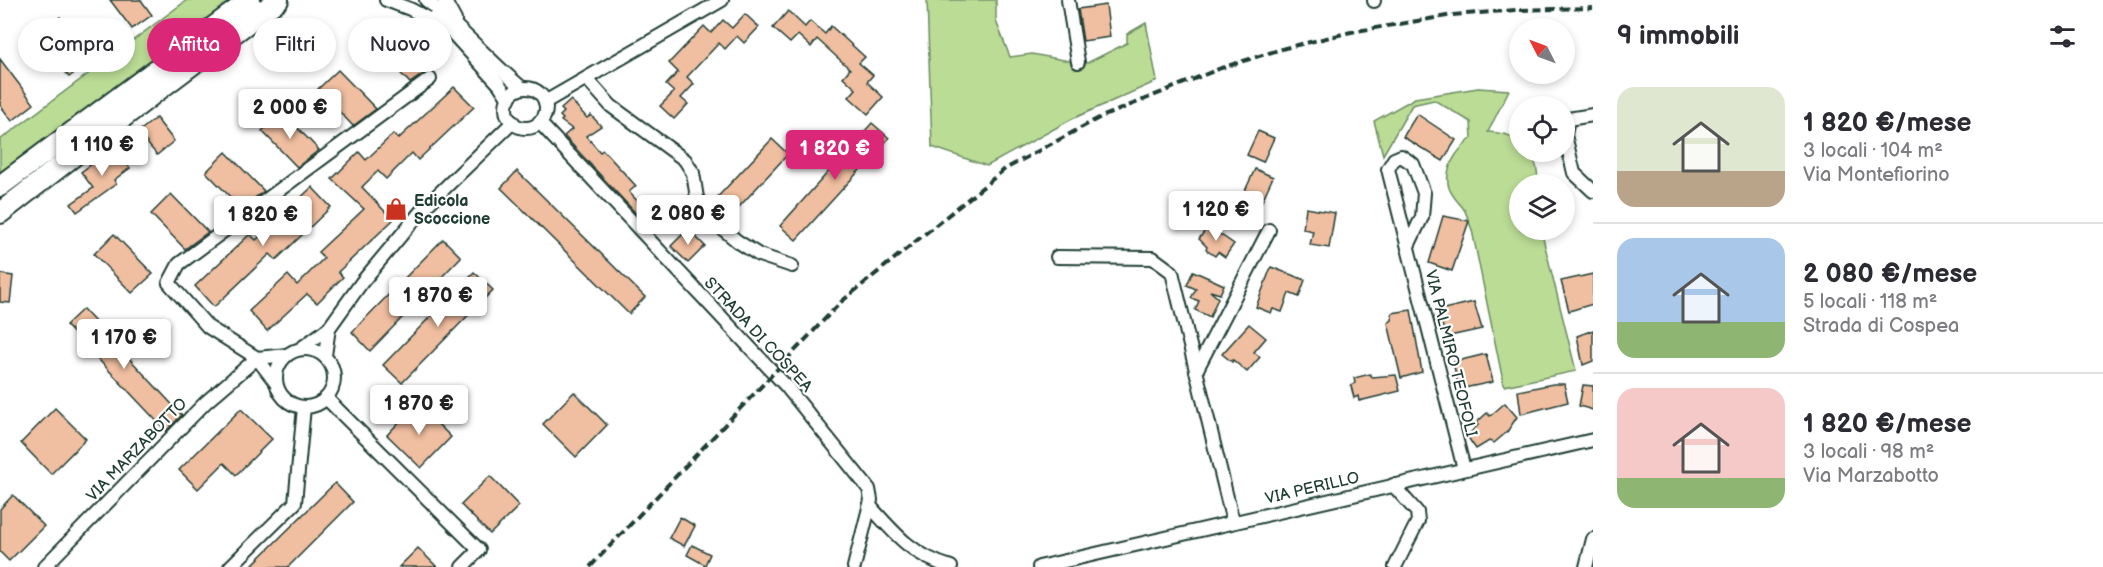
<!DOCTYPE html>
<html lang="it">
<meta charset="utf-8">
<style>
:root{--surface:#fff;--page:#f7f7f7;--text:#2b2b33;--muted:#7c7c81;--line:#e1e1e2;--accent:#db2777}
body{margin:0;font-family:"Balsamiq Sans",sans-serif;background:var(--page);color:var(--text);height:100vh;display:flex;flex-direction:column;font-size:22px;white-space:nowrap}
*{box-sizing:border-box;margin:0}
p{font-size:20px;color:var(--muted)}
.icon{flex:none;width:33px;height:33px;fill:none;stroke:currentColor;stroke-width:2;stroke-linecap:round;stroke-linejoin:round}
.map{position:relative;flex:1;overflow:hidden}
.drawer{display:flex;flex-direction:column;background:var(--surface);width:510px}
.drawer>*{flex:none}
.banner{position:absolute;left:18px;top:18px;width:570px;height:54px;display:flex;gap:12px}
.needle{width:39px;rotate:312deg}
.tools{position:absolute;left:1509px;top:18px;display:grid;gap:12px}
.tools a{display:grid;place-items:center;width:66px;height:66px;border-radius:50%;background:var(--surface);box-shadow:0 3px 9px #0003;font-size:30px}
.price{position:absolute;translate:-50% -51px;padding:0 14px;border-radius:6px;background:#fff;color:#222;font-size:20px;line-height:39px;filter:drop-shadow(0 2px 3px #0008)}
.price::after{content:'';position:absolute;left:50%;top:36px;width:18px;height:14px;margin-left:-9px;background:inherit;clip-path:polygon(0 0,100% 0,50% 100%)}
.price.on{background:var(--accent);color:#fff}
ul{padding:0;list-style:none}
li{display:flex;align-items:center;gap:18px;height:150px;padding:0 24px}
li+li{border-top:2px solid var(--line)}
li span{display:grid;place-items:center;flex:none;width:168px;height:120px;border-radius:18px;color:#555}
li>.icon{margin-inline-start:auto}
span .icon{width:72px;height:72px;fill:#fffc;stroke-width:1}
li b{font-size:26px}
h2{display:flex;justify-content:space-between;align-items:center;height:72px;padding:0 24px;font-size:26px}
.chip{padding:0 21px;border-radius:27px;background:var(--surface);box-shadow:0 3px 9px #0003;font-size:21px;line-height:54px}
.chip.on{background:var(--accent);color:#fff}
main{display:flex;flex:1;min-height:0}
.map>svg:first-child{display:block}
</style>
<main>
<div class="map">
<svg width="1593" height="567" viewBox="0 0 1593 567">
<rect width="100%" height="100%" fill="#fff"/>
<filter id="ink" filterUnits="userSpaceOnUse"><feTurbulence type="fractalNoise" baseFrequency=".0167" numOctaves="2"/><feDisplacementMap in="SourceGraphic" scale="12" xChannelSelector="R" yChannelSelector="G"/><feConvolveMatrix kernelMatrix="1 2 1 2 8 2 1 2 1" color-interpolation-filters="sRGB"/></filter>
<g filter="url(#ink)">
<!-- green -->
<g fill="#badc95" stroke="#6c8c64" stroke-width="1.5">
<path d="M187,0H238L0,179V140Z"/>
<path d="M927,0H996V21L1010,57L1032,54L1085,64L1127,43V34L1146,23L1157,81L1072,119L987,166L932,147Z"/>
<path d="M1478,88L1509,90L1488,132C1500,133 1510,134 1519,141L1520,152H1530C1536,163 1539,172 1537,184H1520V230H1541L1576,371L1504,386L1472,230C1469,223 1467,213 1463,208C1458,202 1452,196 1449,188C1443,168 1458,149 1472,138L1471,122L1434,100L1412,105L1383,155L1374,121L1415,98Z"/>
</g>
<!-- building -->
<g fill="#f0bea0" stroke="#1f3d34" stroke-width="1.5">
<path d="M110,0H141L152,15L132,29Z"/>
<path d="M1106,5L1110,37L1083,41L1078,9Z"/>
<path d="M788,11L805,27L810,21L825,34L831,26L865,57L859,63L873,75L867,82L883,97L868,114L849,97L856,89L843,77L850,69L817,39L811,47L798,35L790,43L773,28Z"/>
<path d="M745,14L759,27L744,43L737,36L725,49L719,43L687,77L694,84L681,98L688,104L674,119L660,106L674,92L666,85L678,72L669,63L704,26L711,33L723,20L732,28Z"/>
<path d="M60,17L91,61L69,77L37,33Z"/>
<path d="M395,27L433,67L410,83L375,47Z"/>
<path d="M0,59L34,104L12,121L0,105Z"/>
<path d="M338,70L376,109L353,126L318,89Z"/>
<path d="M454,87L474,107L418,160L412,153L386,179L378,171L362,187L393,220L338,272L343,277L317,303L307,294L267,331L249,311L288,275L297,285L324,258L318,252L364,209L332,179L359,152L366,160L393,134L398,139Z"/>
<path d="M571,100L587,118L591,115L601,126L586,136L600,152L603,150L636,186L629,192L639,203L646,220L643,221L564,136L572,129L561,121L563,119L560,116L564,112L561,109Z"/>
<path d="M282,112L319,150L297,167L262,131Z"/>
<path d="M1417,114L1456,140L1443,161L1403,137Z"/>
<path d="M156,118L174,141L157,155L138,132Z"/>
<path d="M872,123L889,138L796,240L780,226Z"/>
<path d="M1258,131L1274,138L1263,162L1247,155Z"/>
<path d="M772,139L788,154L726,221L717,213L711,204Z"/>
<path d="M115,147L130,168L114,180L116,184L77,212L71,204L93,188L81,172Z"/>
<path d="M226,152L264,191L241,208L206,172Z"/>
<path d="M1255,169L1273,177L1256,214L1238,206Z"/>
<path d="M517,171L645,297L629,314L501,188Z"/>
<path d="M312,187L331,207L276,260L270,254L214,307L195,286L250,234L256,240Z"/>
<path d="M171,194L208,232L185,249L151,214Z"/>
<path d="M1306,208L1335,213L1329,248L1310,245L1313,231L1303,229Z"/>
<path d="M1443,216L1469,221L1452,271L1429,263Z"/>
<path d="M1208,226L1234,244L1225,257L1218,252L1215,256L1206,250L1207,247L1199,239Z"/>
<path d="M688,229L705,246L688,263L671,246Z"/>
<path d="M114,234L153,274L132,293L94,254Z"/>
<path d="M443,239L461,257L370,351L352,332Z"/>
<path d="M1271,267L1305,280L1299,297L1289,293L1282,312L1273,309L1271,313L1256,307Z"/>
<path d="M1193,271L1224,285L1220,294L1210,291L1218,298L1210,317L1195,310L1199,301L1191,298L1196,289L1187,285Z"/>
<path d="M474,272L493,290L402,383L383,365Z"/>
<path d="M0,274L13,276L10,303L0,302Z"/>
<path d="M1593,274V304L1569,311L1561,281Z"/>
<path d="M1474,302L1482,329L1445,337L1439,310Z"/>
<path d="M83,309L182,415L166,431L66,325Z"/>
<path d="M1411,310L1422,372L1401,378L1388,323L1392,320V313Z"/>
<path d="M1249,324L1266,338L1254,352L1260,357L1247,372L1233,360L1232,362L1222,354Z"/>
<path d="M1593,330V361L1583,365L1577,336Z"/>
<path d="M1486,354L1493,382L1459,389L1453,362Z"/>
<path d="M1370,374L1372,377L1396,375L1400,391L1359,401L1358,396L1354,398L1351,386L1355,383L1354,378Z"/>
<path d="M1553,384H1564L1568,402L1521,414L1518,391Z"/>
<path d="M1583,385L1593,386V410L1579,406Z"/>
<path d="M574,392L607,425L576,457L543,424Z"/>
<path d="M417,403L451,437L421,468L387,435Z"/>
<path d="M1505,403L1517,417L1507,432L1494,443L1489,441L1476,449L1467,436L1478,425L1476,423L1487,413L1490,416Z"/>
<path d="M55,408L86,439L51,474L21,443Z"/>
<path d="M241,409L272,439L236,475L224,463L198,489L179,470Z"/>
<path d="M490,476L519,506L490,534L461,505Z"/>
<path d="M335,483L353,502L288,567H250Z"/>
<path d="M13,495L44,526L9,561L0,552V509Z"/>
<path d="M680,517L695,526L684,546L669,538Z"/>
<path d="M692,545L710,554L705,565L687,555Z"/>
<path d="M418,548L437,567H399Z"/>
</g>
<g fill="none" stroke-linecap="round" stroke-linejoin="round">
<!-- street casing -->
<g stroke="#1f3d34" stroke-width="16">
<g id="street">
<path d="M386,0L410,9L442,26"/>
<path d="M426,0C461,27 489,61 522,88"/>
<path d="M444,0L455,20"/>
<path d="M1068,0L1078,62"/>
<path d="M1374,0V1"/>
<path d="M436,15L499,84L509,99"/>
<path d="M587,79L611,106L685,160L693,173L697,198L711,219L737,241L759,255L792,266"/>
<circle cx="526" cy="108" r="20"/>
<path d="M545,102L722,0"/>
<path d="M1593,115L1568,119L1565,135L1574,173L1593,191"/>
<path d="M539,122L786,386L869,489L871,500L854,567"/>
<path d="M1408,246L1422,217L1424,193L1413,164L1401,156L1394,159L1388,169L1464,469"/>
<path d="M1057,257L1153,258L1172,272L1233,522"/>
<circle cx="305" cy="378" r="29"/>
<path d="M300,349L329,328L362,282L423,209L513,122"/>
<path d="M325,355L329,328"/>
<path d="M1196,371L1269,230"/>
<path d="M276,383L257,358L208,327L169,283L179,264L430,79"/>
<path d="M326,398L479,550L462,567"/>
<path d="M1393,485L1417,512L1418,521L1395,567"/>
<path d="M870,506C895,534 913,556 951,567"/>
<path d="M44,567L206,402L257,358L287,355"/>
<path d="M230,567L295,503L304,407"/>
<path d="M1039,567L1593,440"/>
<path d="M1586,567L1593,539"/>
</g>
</g>
<!-- primary casing -->
<g stroke="#1f3d34" stroke-width="24">
<g id="primary">
<path d="M0,186L250,0"/>
<path d="M0,213L158,90L278,0"/>
</g>
</g>
<!-- street -->
<use href="#street" stroke="#fff" stroke-width="12"/>
<!-- primary -->
<use href="#primary" stroke="#fff" stroke-width="20"/>
<!-- rail -->
<path stroke="#1f3d34" stroke-width="4" stroke-dasharray="9 4.5" stroke-linecap="butt" d="M590,567L841,302L1005,169L1099,118L1221,68L1285,48L1351,32L1453,15L1517,10L1593,8"/>
</g>
</g>
<!-- icons -->
<defs>
<g id="shop-bare" transform="scale(1.8)"><path d="M-5-2.5h2.3a2.7 3.5 0 0 1 5.4 0H5L5.5 6h-11ZM-1.5-2.5h3a1.5 2.3 0 0 0-3 0Z" fill="#c8321e" stroke="#fff" stroke-width="2.5" paint-order="stroke"/></g>
</defs>
<g fill-rule="evenodd">
<use href="#shop-bare" x="396" y="209"/>
</g>
<g text-anchor="middle" stroke-width="4.5" stroke-linejoin="round" paint-order="stroke">
<!-- poi labels -->
<g font-size="16" font-weight="bold" fill="#1f3d34" stroke="#fff" text-anchor="start">
<text x="414" y="206">Edicola<tspan x="414" dy="18">Scoccione</tspan></text>
</g>
<!-- street labels -->
<g font-size="16" fill="#1f3d34" stroke="#fff">
<text transform="translate(759 334) rotate(47)" y="6">STRADA DI COSPEA</text>
<text transform="translate(1452 353) rotate(76)" y="6">VIA PALMIRO TEOFOLI</text>
<text transform="translate(136 449) rotate(-46)" y="6">VIA MARZABOTTO</text>
<text transform="translate(1312 487) rotate(-13)" y="6">VIA PERILLO</text>
</g>
</g>
</svg>
<div class="tools">
<a><svg class="needle" viewBox="-14 -14 28 28"><path d="M0-13l5 13h-10z" fill="#e53935"/><path d="M0 13l5-13h-10z" fill="#7c7c81"/></svg></a>
<a><svg class="icon" aria-label="locate" viewBox="0 0 24 24"><circle cx="12" cy="12" r="6"/><path d="M12 2v4M12 18v4M2 12h4M18 12h4"/></svg></a>
<a><svg class="icon" aria-label="layers" viewBox="0 0 24 24"><path d="M12 4l9 5-9 5-9-5zM3 14l9 5 9-5"/></svg></a>
</div>
<b class="price" style="left:290px;top:140px">2 000 €</b>
<b class="price" style="left:102px;top:177px">1 110 €</b>
<b class="price on" style="left:835px;top:181px">1 820 €</b>
<b class="price" style="left:1216px;top:242px">1 120 €</b>
<b class="price" style="left:688px;top:246px">2 080 €</b>
<b class="price" style="left:263px;top:247px">1 820 €</b>
<b class="price" style="left:438px;top:328px">1 870 €</b>
<b class="price" style="left:124px;top:370px">1 170 €</b>
<b class="price" style="left:419px;top:436px">1 870 €</b>
<div class="banner">
<a class="chip">Compra</a>
<a class="chip on">Affitta</a>
<a class="chip">Filtri</a>
<a class="chip">Nuovo</a>
</div>
</div>
<section class="drawer">
<h2>9 immobili<svg class="icon" aria-label="filters" viewBox="0 0 24 24"><path d="M4 7h16M4 17h16"/><circle cx="9" cy="7" r="2"/><circle cx="15" cy="17" r="2"/></svg></h2>
<ul>
<li><span style="background:linear-gradient(#dfe7d0 70%,#b9a48a 0)"><svg class="icon" aria-label="home" viewBox="0 0 24 24"><path d="M3 11l9-7 9 7M6 9v11h12V9"/></svg></span><div><b>1 820 €/mese</b><p>3 locali · 104 m²</p><p>Via Montefiorino</p></div></li>
<li><span style="background:linear-gradient(#a9c7e8 70%,#8fb573 0)"><svg class="icon" aria-label="home" viewBox="0 0 24 24"><path d="M3 11l9-7 9 7M6 9v11h12V9"/></svg></span><div><b>2 080 €/mese</b><p>5 locali · 118 m²</p><p>Strada di Cospea</p></div></li>
<li><span style="background:linear-gradient(#f6c9c9 75%,#8fb573 0)"><svg class="icon" aria-label="home" viewBox="0 0 24 24"><path d="M3 11l9-7 9 7M6 9v11h12V9"/></svg></span><div><b>1 820 €/mese</b><p>3 locali · 98 m²</p><p>Via Marzabotto</p></div></li>
</ul>
</section>
</main>
